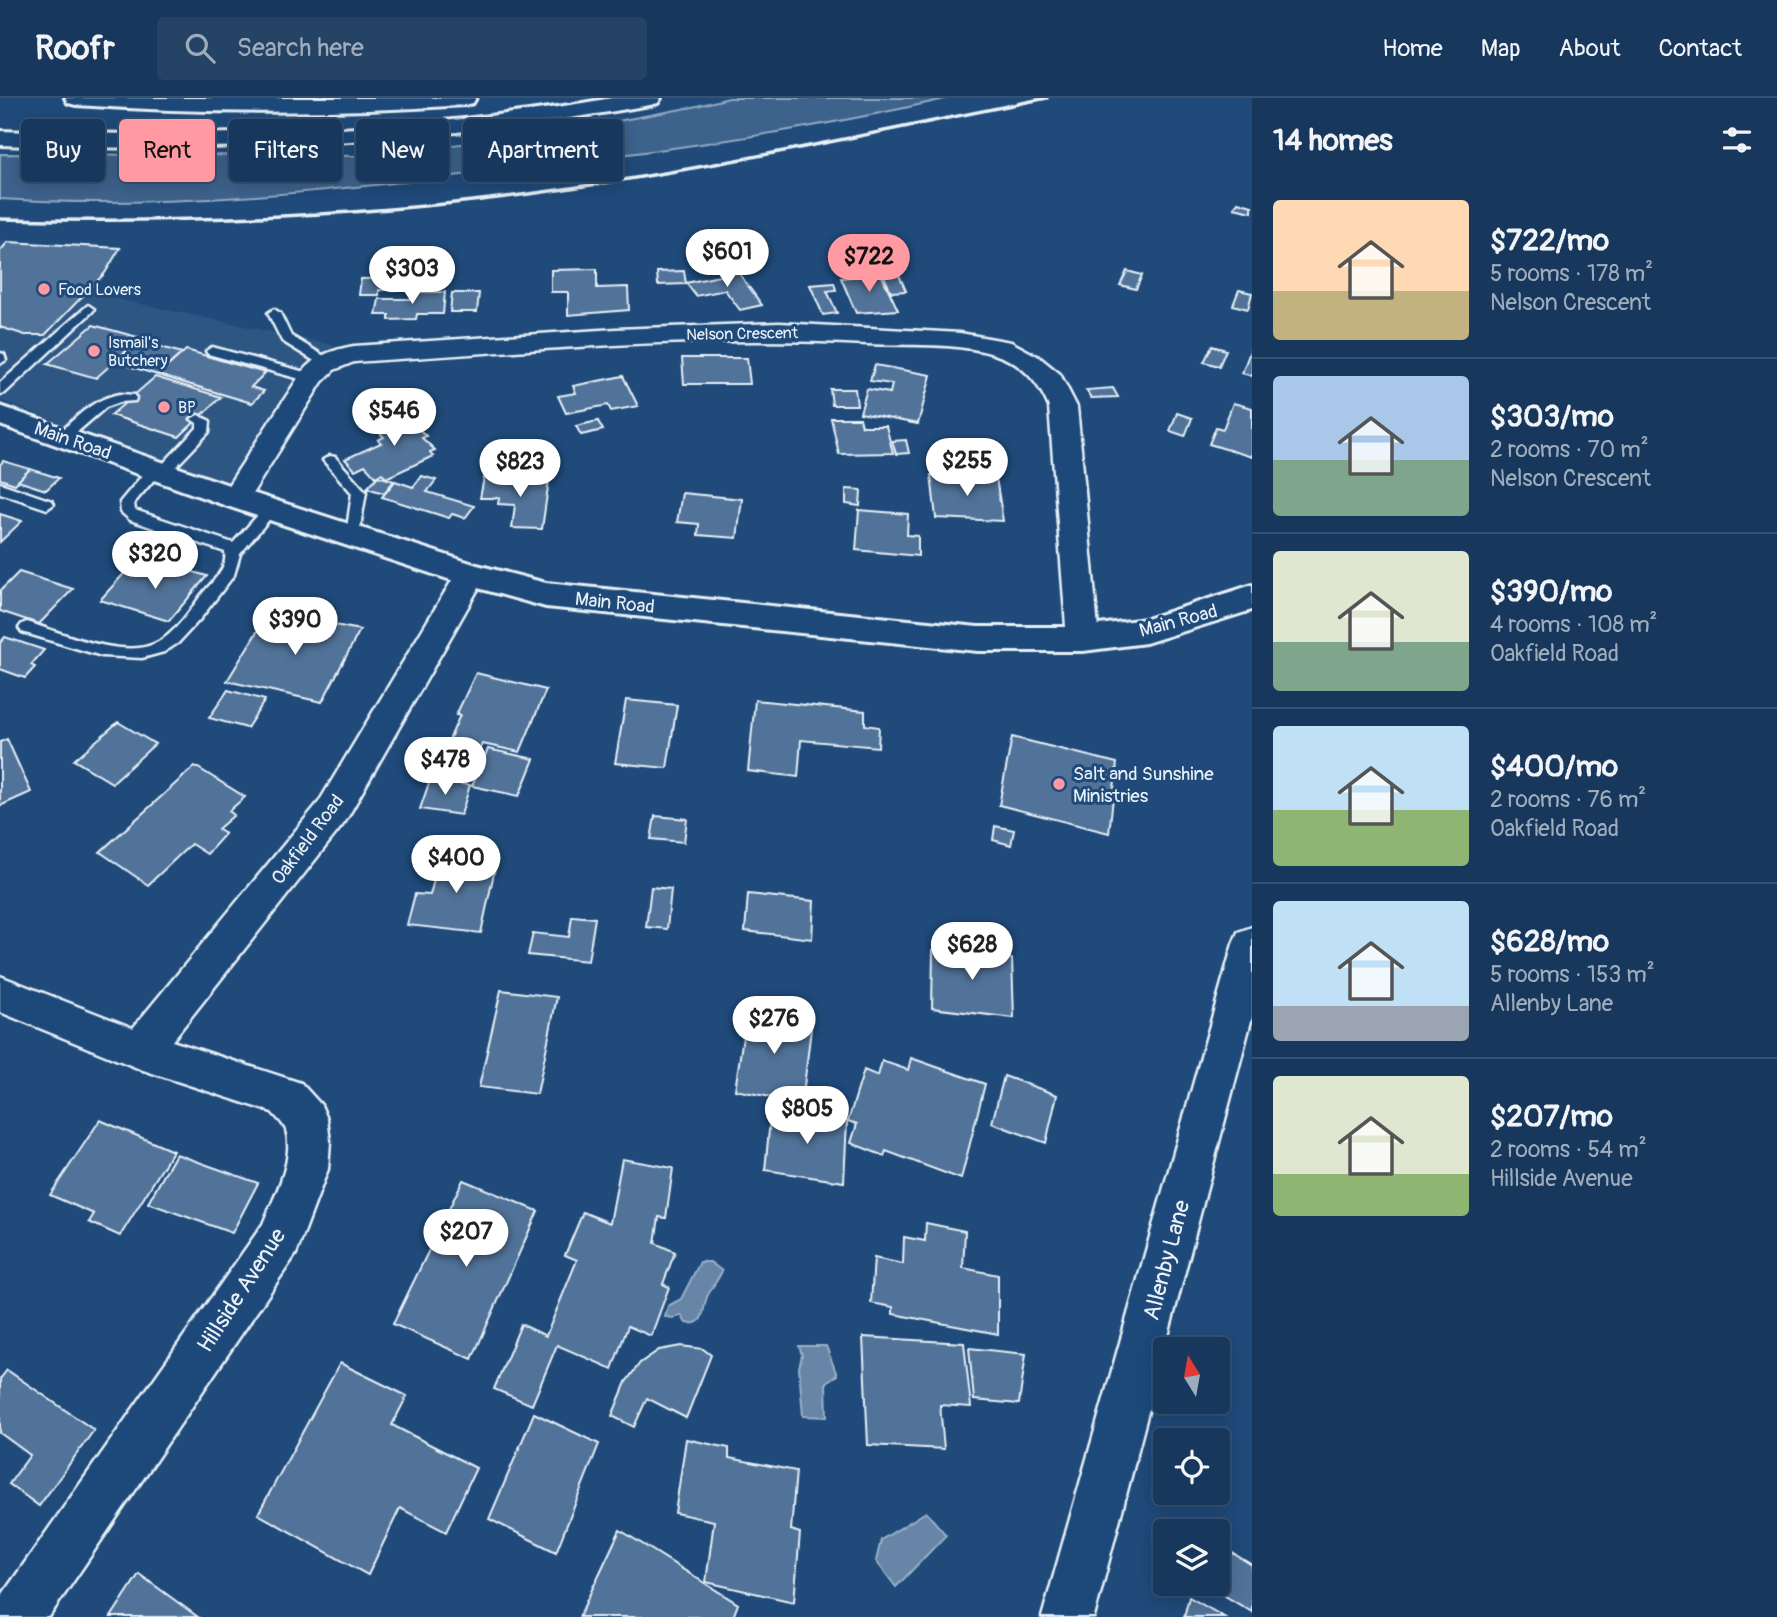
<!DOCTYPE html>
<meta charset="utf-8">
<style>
:root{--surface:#17385c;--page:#244365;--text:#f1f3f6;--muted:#9eacbb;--line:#365272;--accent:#ff9aa2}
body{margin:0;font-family:Pangolin,sans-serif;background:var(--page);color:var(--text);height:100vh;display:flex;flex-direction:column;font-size:26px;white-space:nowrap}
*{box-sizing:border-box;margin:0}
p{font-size:23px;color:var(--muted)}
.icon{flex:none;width:38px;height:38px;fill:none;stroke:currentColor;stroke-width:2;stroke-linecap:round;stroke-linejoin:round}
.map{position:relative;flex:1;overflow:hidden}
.drawer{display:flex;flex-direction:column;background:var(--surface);width:525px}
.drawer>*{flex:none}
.guide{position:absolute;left:21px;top:21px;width:665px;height:63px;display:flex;gap:14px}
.needle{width:46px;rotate:349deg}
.fabs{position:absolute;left:1153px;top:1239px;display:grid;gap:14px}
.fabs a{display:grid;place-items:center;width:77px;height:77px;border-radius:7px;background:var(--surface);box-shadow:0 4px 18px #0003,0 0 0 2px var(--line);font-size:35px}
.price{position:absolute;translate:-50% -60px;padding:0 16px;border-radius:24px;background:#fff;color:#222;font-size:23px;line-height:46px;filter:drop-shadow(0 2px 4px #0008)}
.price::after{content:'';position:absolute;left:50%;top:42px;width:21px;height:16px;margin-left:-10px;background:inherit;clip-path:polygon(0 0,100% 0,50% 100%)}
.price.current{background:var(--accent);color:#111}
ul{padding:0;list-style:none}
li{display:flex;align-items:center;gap:21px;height:175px;padding:0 21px}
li+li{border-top:2px solid var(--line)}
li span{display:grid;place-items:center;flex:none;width:196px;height:140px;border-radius:7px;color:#555}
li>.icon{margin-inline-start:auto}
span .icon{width:84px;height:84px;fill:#fffc;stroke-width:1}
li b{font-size:30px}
h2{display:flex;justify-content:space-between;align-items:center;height:84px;padding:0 21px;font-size:30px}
.tag{padding:0 24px;border-radius:7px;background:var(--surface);box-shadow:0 4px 18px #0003,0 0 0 2px var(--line);font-size:24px;line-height:63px}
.tag.current{background:var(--accent);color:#111}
header{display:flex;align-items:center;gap:42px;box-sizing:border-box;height:98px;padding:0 35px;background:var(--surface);border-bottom:2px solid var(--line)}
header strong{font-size:33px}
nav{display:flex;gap:38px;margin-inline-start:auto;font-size:24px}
.search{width:490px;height:63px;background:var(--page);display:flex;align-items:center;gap:18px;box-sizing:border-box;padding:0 24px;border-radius:7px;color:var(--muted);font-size:26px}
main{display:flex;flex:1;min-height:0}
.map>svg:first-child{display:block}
</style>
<header>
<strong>Roofr</strong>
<div class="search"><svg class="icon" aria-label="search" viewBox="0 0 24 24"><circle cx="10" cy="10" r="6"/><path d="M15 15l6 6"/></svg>Search here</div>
<nav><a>Home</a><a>Map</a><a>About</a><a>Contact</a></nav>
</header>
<main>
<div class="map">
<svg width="1252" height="1519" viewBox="0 0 1252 1519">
<rect width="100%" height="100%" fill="#1f4a7a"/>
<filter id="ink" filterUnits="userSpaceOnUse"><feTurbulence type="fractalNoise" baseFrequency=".0143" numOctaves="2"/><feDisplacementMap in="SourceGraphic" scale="14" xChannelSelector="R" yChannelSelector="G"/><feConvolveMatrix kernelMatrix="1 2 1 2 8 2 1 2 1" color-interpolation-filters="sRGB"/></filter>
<g filter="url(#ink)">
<!-- built -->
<path fill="#2e5683" d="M0,142L123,150L93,196L334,247L229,390L0,302Z"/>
<!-- green -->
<path fill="#3c628c" stroke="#92aac2" stroke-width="2" d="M729,0H949C804,34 658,53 511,71C342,92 170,112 0,101V56L363,58L558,34L693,9Z"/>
<!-- water -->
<g fill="#6685a7" stroke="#9ab0c7" stroke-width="2">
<path d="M700,1164H710L722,1173C718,1182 711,1190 707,1199C702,1211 706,1229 686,1225L681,1217L674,1220L665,1219L668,1208L681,1201Z"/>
<path d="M799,1248H826L837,1277L826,1284L827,1319L803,1318L799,1270L802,1257Z"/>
<path d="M926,1414L946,1437L896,1489L876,1463L881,1442Z"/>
</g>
<!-- building -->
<g fill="#517399" stroke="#e8f1f8" stroke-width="2">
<path d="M1238,104L1252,108V114L1234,110Z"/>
<path d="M8,144L120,150L105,175L45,237H25L0,229V153Z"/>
<path d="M699,161H719L721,169H700Z"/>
<path d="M597,171V190L628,189L629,212L568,217V194H551V172Z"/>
<path d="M684,173L686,186L658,187L657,174Z"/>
<path d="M1127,173L1142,177L1136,191L1120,187Z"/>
<path d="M738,174L762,207L740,212L725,192L696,198L686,185Z"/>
<path d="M881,176L898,212L856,215L841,180Z"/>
<path d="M899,177L906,193L891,194L884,178Z"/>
<path d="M400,180L398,192H379V197H359L361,181Z"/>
<path d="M834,185L836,192L827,193L837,215L823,217L810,187Z"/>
<path d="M1239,192L1252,195L1248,211L1233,207Z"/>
<path d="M414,194H445L443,216H417L416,221L389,222V217H376L379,201H412Z"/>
<path d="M452,195H479L477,214H450Z"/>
<path d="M93,227L141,240L96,280L47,266Z"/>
<path d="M140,243L182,255L158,277L116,264Z"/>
<path d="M1212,248L1226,252L1219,268L1204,264Z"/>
<path d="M1252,248V278L1242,275Z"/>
<path d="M186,252L265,275L251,289L264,293L252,305L158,277Z"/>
<path d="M682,260H747L750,286H684Z"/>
<path d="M875,267L931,277L918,326L860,315L867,291L890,295L892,286L870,283Z"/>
<path d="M623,278L638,308L611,313L608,307L566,315L558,298L576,295L573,288Z"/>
<path d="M155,279L221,299L179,339L111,317Z"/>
<path d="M1113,290L1118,299L1091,300L1086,292Z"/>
<path d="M830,291H855L857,307H832Z"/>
<path d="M1233,305L1252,310V359L1209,346L1216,329L1223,331Z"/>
<path d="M403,315L426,338L422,340L435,352L430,354L433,358L386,380L382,375L376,379L365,367L355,372L345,361L381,345L378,342L384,339L373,329Z"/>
<path d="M1177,315L1192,320L1185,338L1170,333Z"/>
<path d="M831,320H860L862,328H886L893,355L839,356Z"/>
<path d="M598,323L603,332L581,337L576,328Z"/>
<path d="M906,342L909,355L896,356L892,343Z"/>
<path d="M514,352L537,353L535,362L512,361Z"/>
<path d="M497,353H511L509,365L494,364Z"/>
<path d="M540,354H556L555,367H539Z"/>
<path d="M3,363L30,371L15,386L0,381V367Z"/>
<path d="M30,371L59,380L46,392L18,383Z"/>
<path d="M931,377L996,380L1003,423L936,420Z"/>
<path d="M378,378L394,383L384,395L367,390Z"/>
<path d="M422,378L436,382L427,394L474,408L465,420L452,416L449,420L382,399L395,383L413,389Z"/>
<path d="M484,380L549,382L542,431L512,430L515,407L498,406L499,400H480Z"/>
<path d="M846,391L861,392L860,408L846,406Z"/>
<path d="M682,395L742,401L737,440L698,437L699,426L677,424Z"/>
<path d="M859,412L908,416L907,437L918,438V458L856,452Z"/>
<path d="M0,416L22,423L0,444Z"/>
<path d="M167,466L207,478L169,523L100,502L129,470L156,479Z"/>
<path d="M19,474L73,491L39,526L0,513V493Z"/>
<path d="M269,514L360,532L322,604L227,583Z"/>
<path d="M5,539L44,552L31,567L35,569L25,580L0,571V545Z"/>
<path d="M476,575L546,592L520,654L482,646L478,656L446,649L460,617H456Z"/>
<path d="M228,592L265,602L247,630L209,620Z"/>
<path d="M626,602L677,607L667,670L615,665Z"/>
<path d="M755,602L865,613V627L879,629L878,649L801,642L798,679L748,673Z"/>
<path d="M118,624L155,646L112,685L74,662Z"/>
<path d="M1012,639L1117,665L1109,735L999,707Z"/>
<path d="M7,641L31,694L0,708V644Z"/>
<path d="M488,651L534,661L519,698L472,688Z"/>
<path d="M195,668L245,699L229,713L234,717L218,731L225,736L207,756L191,746L148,787L100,754Z"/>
<path d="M430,682L470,687L461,717L420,711Z"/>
<path d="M655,718L687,721L684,744L651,741Z"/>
<path d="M995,728L1014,732L1011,747L993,742Z"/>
<path d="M441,755L497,761L481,835L407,827L415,796L430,797Z"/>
<path d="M651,789L671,791L667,831L646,829Z"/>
<path d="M748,796L814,803L812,841L745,833Z"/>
<path d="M572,818L595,820L588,863L528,857L533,835L569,839Z"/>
<path d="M947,841L969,844L970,855L1012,861L1014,920L932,910L933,851L947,853Z"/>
<path d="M501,892L557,899L537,996L479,989Z"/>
<path d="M747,911L812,922L802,1005L735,992Z"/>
<path d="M911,960L985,986L961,1081L886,1053L884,1058L851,1045L857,1026L848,1023L864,972L878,978L882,963L908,972Z"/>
<path d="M1004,978L1057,997L1046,1045L992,1025Z"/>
<path d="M771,1012L847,1023L844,1084L765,1072Z"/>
<path d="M100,1022L173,1053L120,1138L89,1124L94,1116L50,1097Z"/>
<path d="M176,1056L258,1085L232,1135L148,1105Z"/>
<path d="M622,1061L673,1070L666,1120L659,1119L655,1145L675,1154L663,1186L669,1189L651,1238L628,1228L612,1271L557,1247L532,1307L494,1291L521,1226L546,1238L577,1162L565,1157L583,1114L610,1125Z"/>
<path d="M463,1082L538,1113L472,1261L393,1226Z"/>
<path d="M926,1125L965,1133L963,1170L998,1177V1236L893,1216V1209L871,1205L874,1160L903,1166L904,1139L925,1143Z"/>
<path d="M863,1239L964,1245L971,1309L940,1307L944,1351L868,1347Z"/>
<path d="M681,1248L703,1251L711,1257L686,1320L647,1300L634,1329L612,1318L626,1284L640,1265L659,1252Z"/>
<path d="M969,1250L1026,1256L1019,1306L974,1302Z"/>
<path d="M340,1265L407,1298L392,1327L476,1370L446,1434L400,1410L368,1477L258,1416Z"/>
<path d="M7,1272L94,1332L39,1408L9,1386L30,1357L0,1335V1281Z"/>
<path d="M534,1315L599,1346L556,1454L489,1421Z"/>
<path d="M686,1341L729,1350V1360L796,1373L791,1432L800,1435L794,1504L706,1484L714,1423L675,1415Z"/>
<path d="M620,1432L738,1506L733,1519H579Z"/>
<path d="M1218,1446L1252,1467V1514L1205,1486H1218Z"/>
<path d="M139,1476L198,1519H111Z"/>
<path d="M1189,1499L1224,1519H1184Z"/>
</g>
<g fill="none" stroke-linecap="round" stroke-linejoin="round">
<!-- service casing -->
<g stroke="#e8f1f8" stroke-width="5">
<g id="service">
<path d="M88,207L94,211L92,214L5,295L0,296V285Z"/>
<path d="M274,211L280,215L291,238L329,261V267H321L282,243L268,215Z"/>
<path d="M212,249L316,277L317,280L311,284L208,256L206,253Z"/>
<path d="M0,255L4,256L6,262L0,266Z"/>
<path d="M120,296L135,297L136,300L135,303L120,304L106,309L68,342H58V336C78,318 93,301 120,296Z"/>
<path d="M198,317L210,323L209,334L168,377H158L134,405L135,412L233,445L266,408H276L278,411L240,456L234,477L201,520L178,545L164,554L142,560L102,558L22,534L19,530L22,526L27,524C60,534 121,561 154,546C175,537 190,512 203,495C213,483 228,470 225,454L130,422L121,414L120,404L150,368L160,369L197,330V325L191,321Z"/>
<path d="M330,358L335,359L366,394L358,441H348L346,438L352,395L323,362Z"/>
<path d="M0,385L52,403L54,406L47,411L0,395Z"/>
</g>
</g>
<!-- minor casing -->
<g stroke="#e8f1f8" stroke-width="5">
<g id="minor">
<path d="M779,225L960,235L1011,244L1039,259L1060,276L1077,309L1099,541L1094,549L1083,553L1072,549L1067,541L1049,309C1038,283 1022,265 994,256C955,244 908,248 867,246C696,236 525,253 354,264L334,272L322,284L245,407L235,410L225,407L220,400L302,274C316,257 333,252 354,248L616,231Z"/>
<path d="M471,466L482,469L486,477L345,724L172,943L301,985L321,1007L327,1021L330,1043L328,1071L296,1156L49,1519H0V1500L263,1126C274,1099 295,1062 286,1032C284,1026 277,1020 272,1014L140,971L0,914V878L133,930L319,704L460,469Z"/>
<path d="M1252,829V919L1094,1519H1042L1233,846L1238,834Z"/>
</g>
</g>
<!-- secondary casing -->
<g stroke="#e8f1f8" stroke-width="6">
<path id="secondary" d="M0,308L246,393L477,467L546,485L978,529H1083L1146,521L1252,487V512L1146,545L1083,553H978L546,509L460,485L224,407L0,327Z"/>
</g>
<!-- motorway casing -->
<g stroke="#e8f1f8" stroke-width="6">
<g id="motorway">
<path d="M65,0H476L473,5L465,7C335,16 206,16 76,7L68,5Z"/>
<path d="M612,0H661L658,5L650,7C429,46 224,55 0,47V33C205,40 410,36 612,0Z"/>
</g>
</g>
<!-- service -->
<use href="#service" fill="#1f4a7a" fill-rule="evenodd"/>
<!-- minor -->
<use href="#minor" fill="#1f4a7a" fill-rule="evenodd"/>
<!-- secondary -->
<use href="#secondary" fill="#1f4a7a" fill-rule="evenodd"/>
<!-- motorway -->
<use href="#motorway" fill="#1f4a7a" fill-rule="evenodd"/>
<!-- rail -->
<path stroke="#e8f1f8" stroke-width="3.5" d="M0,121C172,125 344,120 514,98C693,75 870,35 1047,0"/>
</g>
</g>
<!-- markers -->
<g fill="#ff9aa2" stroke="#1f4a7a" stroke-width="2.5">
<circle cx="44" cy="191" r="7"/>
<circle cx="94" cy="253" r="7"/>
<circle cx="164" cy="309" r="7"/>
<circle cx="1059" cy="686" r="7"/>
</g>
<g text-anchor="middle" stroke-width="6" stroke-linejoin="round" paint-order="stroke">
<!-- far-poi labels -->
<g font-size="16" fill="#e8f1f8" stroke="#1f4a7a" text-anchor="start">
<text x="58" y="197">Food Lovers</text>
<text x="108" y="250">Ismail's<tspan x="108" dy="18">Butchery</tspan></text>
<text x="178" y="315">BP</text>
</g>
<!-- far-street labels -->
<g font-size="16" fill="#e8f1f8" stroke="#1f4a7a">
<text transform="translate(742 235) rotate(-1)" y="6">Nelson Crescent</text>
</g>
<!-- street labels -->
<g font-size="19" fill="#e8f1f8" stroke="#1f4a7a">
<text transform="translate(73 342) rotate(19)" y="7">Main Road</text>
<text transform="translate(615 504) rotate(6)" y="7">Main Road</text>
<text transform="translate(1178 522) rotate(-15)" y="7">Main Road</text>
<text transform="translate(307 741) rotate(-53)" y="7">Oakfield Road</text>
</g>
<!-- poi labels -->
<g font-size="19" fill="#e8f1f8" stroke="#1f4a7a" text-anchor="start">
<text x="1073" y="682">Salt and Sunshine<tspan x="1073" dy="22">Ministries</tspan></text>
</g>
<!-- near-street labels -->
<g font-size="23" fill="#e8f1f8" stroke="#1f4a7a">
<text transform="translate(1166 1162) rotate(-75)" y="8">Allenby Lane</text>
<text transform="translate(241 1192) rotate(-57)" y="8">Hillside Avenue</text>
</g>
</g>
</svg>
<div class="fabs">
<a><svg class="needle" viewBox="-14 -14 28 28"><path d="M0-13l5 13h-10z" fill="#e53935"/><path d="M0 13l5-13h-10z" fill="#9eacbb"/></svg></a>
<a><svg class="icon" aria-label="locate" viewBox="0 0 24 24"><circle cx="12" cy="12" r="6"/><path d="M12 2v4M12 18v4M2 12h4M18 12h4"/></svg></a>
<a><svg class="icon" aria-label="layers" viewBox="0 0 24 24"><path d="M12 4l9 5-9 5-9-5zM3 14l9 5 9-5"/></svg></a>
</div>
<b class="price" style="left:727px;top:191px">$601</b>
<b class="price current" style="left:869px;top:196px">$722</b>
<b class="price" style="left:412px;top:208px">$303</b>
<b class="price" style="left:394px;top:350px">$546</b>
<b class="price" style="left:967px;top:400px">$255</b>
<b class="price" style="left:520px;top:401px">$823</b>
<b class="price" style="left:155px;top:493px">$320</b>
<b class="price" style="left:295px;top:559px">$390</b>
<b class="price" style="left:445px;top:699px">$478</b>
<b class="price" style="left:456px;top:797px">$400</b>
<b class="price" style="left:972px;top:884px">$628</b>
<b class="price" style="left:774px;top:958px">$276</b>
<b class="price" style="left:807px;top:1048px">$805</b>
<b class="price" style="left:466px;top:1171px">$207</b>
<div class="guide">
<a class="tag">Buy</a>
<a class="tag current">Rent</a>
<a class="tag">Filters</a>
<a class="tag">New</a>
<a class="tag">Apartment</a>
</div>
</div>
<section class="drawer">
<h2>14 homes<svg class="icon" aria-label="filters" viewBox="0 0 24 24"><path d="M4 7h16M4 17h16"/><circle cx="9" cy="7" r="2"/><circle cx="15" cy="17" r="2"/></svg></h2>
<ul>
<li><span style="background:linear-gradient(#ffd9b3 65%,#c2b280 0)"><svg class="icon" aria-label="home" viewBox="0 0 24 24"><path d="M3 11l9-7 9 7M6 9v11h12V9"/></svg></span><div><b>$722/mo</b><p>5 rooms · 178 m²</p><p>Nelson Crescent</p></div></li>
<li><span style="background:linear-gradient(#a9c7e8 60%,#7fa58c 0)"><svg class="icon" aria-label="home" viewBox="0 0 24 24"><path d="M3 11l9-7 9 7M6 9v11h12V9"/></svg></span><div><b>$303/mo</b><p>2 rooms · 70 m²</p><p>Nelson Crescent</p></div></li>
<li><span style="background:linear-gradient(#dfe7d0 65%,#7fa58c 0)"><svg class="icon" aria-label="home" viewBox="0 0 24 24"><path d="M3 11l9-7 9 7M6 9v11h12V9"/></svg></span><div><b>$390/mo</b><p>4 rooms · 108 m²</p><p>Oakfield Road</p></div></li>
<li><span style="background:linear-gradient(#bfe0f5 60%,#8fb573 0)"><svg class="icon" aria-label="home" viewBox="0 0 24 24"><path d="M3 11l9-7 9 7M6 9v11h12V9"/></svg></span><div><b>$400/mo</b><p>2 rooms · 76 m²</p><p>Oakfield Road</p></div></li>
<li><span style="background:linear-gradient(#bfe0f5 75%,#9aa5b1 0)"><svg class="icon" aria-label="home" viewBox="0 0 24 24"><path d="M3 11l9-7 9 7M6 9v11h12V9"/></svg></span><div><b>$628/mo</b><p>5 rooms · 153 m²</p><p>Allenby Lane</p></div></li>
<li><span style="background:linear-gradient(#dfe7d0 70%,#8fb573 0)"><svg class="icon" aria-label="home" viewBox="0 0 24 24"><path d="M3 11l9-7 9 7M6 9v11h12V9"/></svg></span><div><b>$207/mo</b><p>2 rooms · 54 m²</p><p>Hillside Avenue</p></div></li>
</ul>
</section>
</main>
